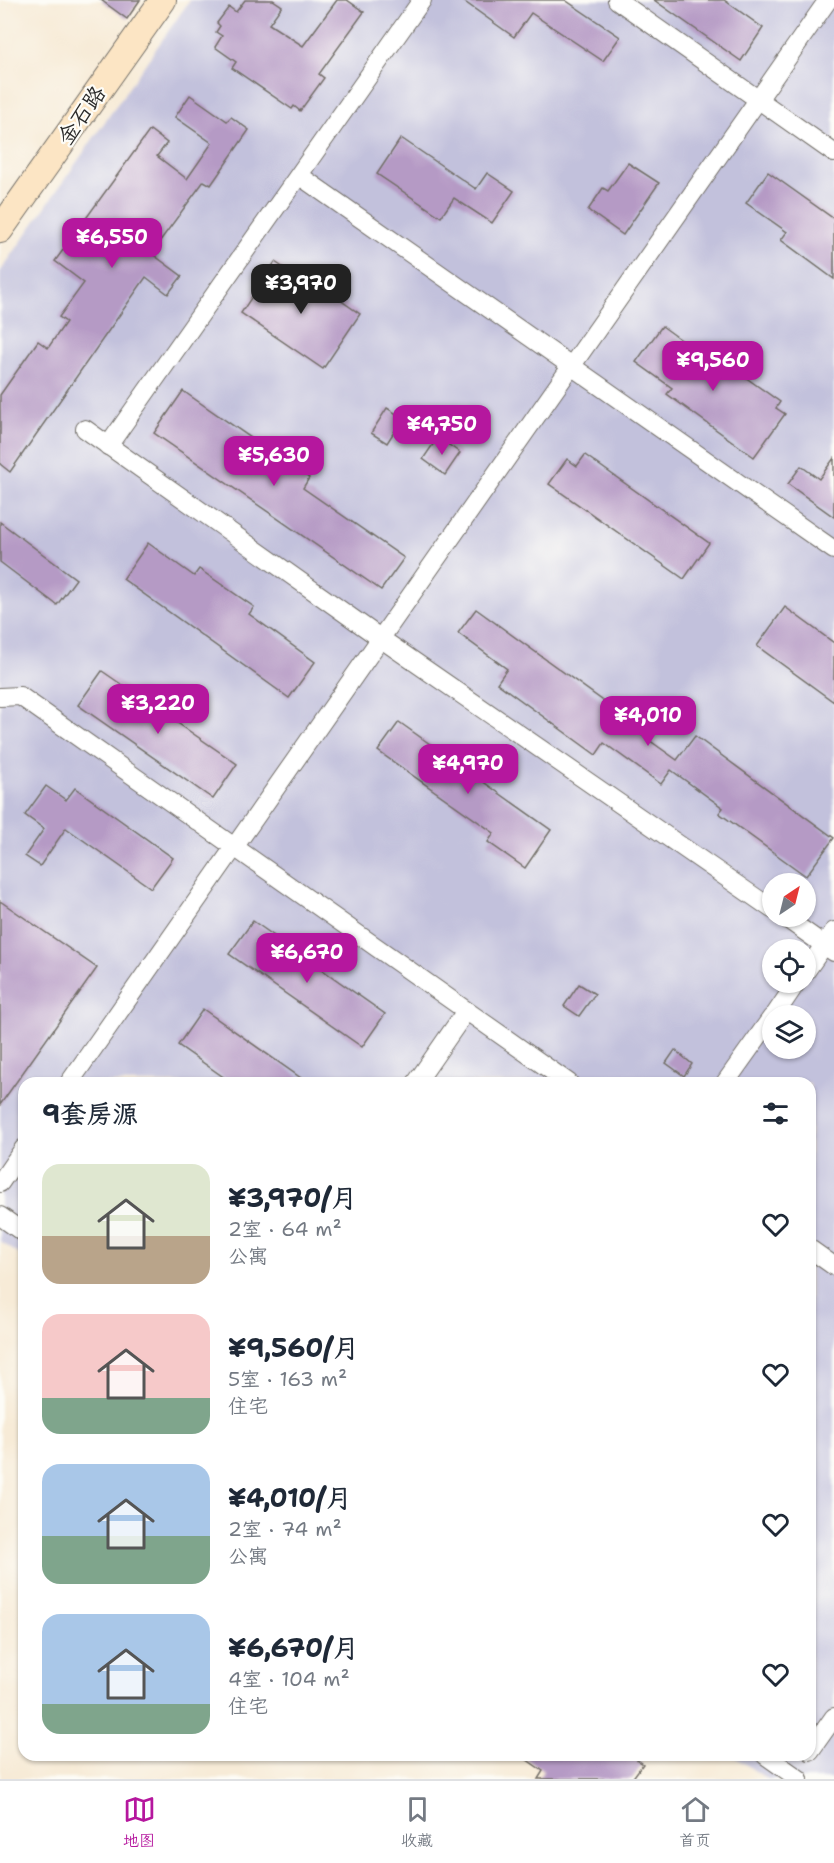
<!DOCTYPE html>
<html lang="zh">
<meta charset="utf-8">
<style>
:root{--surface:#fff;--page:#f2f2f3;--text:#1f2937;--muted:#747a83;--line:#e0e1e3;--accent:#b5179e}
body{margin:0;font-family:"Shantell Sans","LXGW WenKai TC",sans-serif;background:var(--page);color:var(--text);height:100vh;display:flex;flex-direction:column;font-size:22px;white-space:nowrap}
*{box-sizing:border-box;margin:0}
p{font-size:20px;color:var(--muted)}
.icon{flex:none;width:33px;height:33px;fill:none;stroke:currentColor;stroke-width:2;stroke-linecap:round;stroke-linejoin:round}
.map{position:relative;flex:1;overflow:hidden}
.sheet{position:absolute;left:18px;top:1077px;width:798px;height:684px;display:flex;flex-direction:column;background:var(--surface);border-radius:18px;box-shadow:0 2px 4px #0004}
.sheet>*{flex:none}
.needle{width:39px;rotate:35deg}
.buttons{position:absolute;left:762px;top:873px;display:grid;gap:12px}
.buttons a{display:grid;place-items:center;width:54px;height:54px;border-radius:50%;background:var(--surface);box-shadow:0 2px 4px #0004;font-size:30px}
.price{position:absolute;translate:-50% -51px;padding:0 14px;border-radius:12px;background:var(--accent);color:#fff;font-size:20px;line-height:39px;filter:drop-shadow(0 2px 3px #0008)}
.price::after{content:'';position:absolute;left:50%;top:36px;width:18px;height:14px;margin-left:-9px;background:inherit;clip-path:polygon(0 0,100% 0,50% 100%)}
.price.on{background:#222;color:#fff}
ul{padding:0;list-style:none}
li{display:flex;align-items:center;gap:18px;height:150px;padding:0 24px}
li span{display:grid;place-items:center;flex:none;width:168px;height:120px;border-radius:18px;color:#555}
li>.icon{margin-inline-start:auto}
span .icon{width:72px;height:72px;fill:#fffc;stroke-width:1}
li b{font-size:26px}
h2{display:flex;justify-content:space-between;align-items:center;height:72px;padding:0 24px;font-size:26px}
.menu{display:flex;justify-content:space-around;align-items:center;height:84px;border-top:2px solid var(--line);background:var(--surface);font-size:16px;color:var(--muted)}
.menu a{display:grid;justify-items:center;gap:3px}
.menu .on{color:var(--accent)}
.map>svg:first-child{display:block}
</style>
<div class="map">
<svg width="834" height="1779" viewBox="0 0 834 1779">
<rect width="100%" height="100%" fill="#fdfcf7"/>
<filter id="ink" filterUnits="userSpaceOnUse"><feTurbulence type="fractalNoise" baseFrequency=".0167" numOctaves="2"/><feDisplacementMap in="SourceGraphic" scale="12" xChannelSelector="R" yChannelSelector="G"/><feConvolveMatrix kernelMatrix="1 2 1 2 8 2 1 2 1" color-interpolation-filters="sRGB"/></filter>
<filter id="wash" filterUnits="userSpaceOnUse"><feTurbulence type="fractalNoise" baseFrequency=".008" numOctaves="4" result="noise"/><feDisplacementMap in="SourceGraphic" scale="24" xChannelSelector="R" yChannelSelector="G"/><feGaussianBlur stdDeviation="1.35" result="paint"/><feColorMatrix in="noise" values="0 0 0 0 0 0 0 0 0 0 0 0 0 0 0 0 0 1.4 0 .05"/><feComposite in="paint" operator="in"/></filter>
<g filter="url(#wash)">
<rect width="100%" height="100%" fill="#f7ebd7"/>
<!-- industrial -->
<path fill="#c2c1dc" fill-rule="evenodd" d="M190,0H834V1779H767L732,1755H810V1083H24V1258L0,1241V272ZM772,884H806V916H772ZM772,950H806V982H772ZM772,1016H806V1048H772Z"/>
<g id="blocks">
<!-- building -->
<g fill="#b59ac5">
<path d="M101,0H140L127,19Z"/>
<path d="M245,0H273L282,6L269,24L303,46L337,0H347L364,12L319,74L324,78L300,111L294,106L292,109L232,68L236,62L215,47L222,36L216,32L220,26L217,23L229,7L236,12Z"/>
<path d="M462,0H565L620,37L603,61L531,13L514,37Z"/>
<path d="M654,0H724L763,28L741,61Z"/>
<path d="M190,95L227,121L231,117L249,130L211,185L204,181L151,253L182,276L168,294L146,277L10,472L0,464V395L38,341L48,348L66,322L59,317L84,283L55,261L150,130L167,143L157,156L187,179L212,143L175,117Z"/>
<path d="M401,138L476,189L487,173L514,191L492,223L454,198L441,217L377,174Z"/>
<path d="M628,163L659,183L623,235L588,210L603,188L608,191Z"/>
<path d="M768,172L834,219V279L781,240L787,232L746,203Z"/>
<path d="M275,262L311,286L314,282L360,314L323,369L241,313Z"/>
<path d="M662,326L720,368L724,362L780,402L776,408L785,414L754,457L667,394L672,388L636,362Z"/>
<path d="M183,391L309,478L303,488L404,558L381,590L154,433Z"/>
<path d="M387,408L403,418L387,443L371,433Z"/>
<path d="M438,437L460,453L445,475L423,459Z"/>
<path d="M585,455L709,543L684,579L549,484L567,459L577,466Z"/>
<path d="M834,458V517L788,484L801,466L819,479Z"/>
<path d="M0,522L76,579L57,605L0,562Z"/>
<path d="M148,543L194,576L199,569L254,607L249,614L315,662L289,698L123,579Z"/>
<path d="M785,607L834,643V702L757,646Z"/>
<path d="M476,609L624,716L621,720L677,760L695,736L834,838L806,876L719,813L723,808L671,770L661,784L604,743L596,755L497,683L507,669L458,633Z"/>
<path d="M102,671L237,764L213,799L78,705Z"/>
<path d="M399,722L551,830L525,868L488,842L494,833L378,751Z"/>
<path d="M46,786L66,800L75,788L173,858L151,888L66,828L40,866L25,856L44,829L25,815Z"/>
<path d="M0,901L97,968L0,1105Z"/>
<path d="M253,921L385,1014L362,1047L229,954Z"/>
<path d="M579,984L595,994L579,1016L564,1006Z"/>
<path d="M203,1009L308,1083H232L178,1045Z"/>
<path d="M675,1050L692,1064L684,1076L666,1063Z"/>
<path d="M520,1755H630L643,1764L632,1779H538L543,1771Z"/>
</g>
</g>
</g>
<g filter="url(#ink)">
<use href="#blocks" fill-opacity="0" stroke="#726e67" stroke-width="1.5"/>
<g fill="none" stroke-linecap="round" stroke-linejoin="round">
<!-- street casing -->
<g stroke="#726e67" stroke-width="20">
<g id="street">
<path d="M617,0L834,153"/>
<path d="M300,176L834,550"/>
<path d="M85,429L380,638L772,909"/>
<path d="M108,446L422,0"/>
<path d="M0,697L20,696L569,1083"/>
<path d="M783,916L834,952"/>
<path d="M806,971L834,931"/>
<path d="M774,1016L797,982"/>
<path d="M69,1083L828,0"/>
<path d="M416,1083L466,1011"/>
<path d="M725,1083L772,1017"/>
<path d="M0,1183L24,1148"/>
<path d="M0,1216L24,1233"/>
<path d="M810,1249L834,1266"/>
<path d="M810,1751L834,1717"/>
<path d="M765,1755L799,1779"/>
</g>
</g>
<!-- secondary casing -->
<g stroke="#726e67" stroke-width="28">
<path id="secondary" d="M0,230L163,0"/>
</g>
<!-- street -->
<use href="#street" stroke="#fff" stroke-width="18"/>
<!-- secondary -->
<use href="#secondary" stroke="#fce5c4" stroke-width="26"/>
</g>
</g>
<g text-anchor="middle" stroke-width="4.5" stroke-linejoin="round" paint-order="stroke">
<!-- street labels -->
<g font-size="22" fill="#2b2b2b" stroke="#fdfcf7">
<text transform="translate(81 115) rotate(-55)" y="8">金石路</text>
</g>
</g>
</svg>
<div class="buttons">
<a><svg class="needle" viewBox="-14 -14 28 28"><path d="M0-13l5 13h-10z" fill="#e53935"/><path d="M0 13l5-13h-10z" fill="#747a83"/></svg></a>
<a><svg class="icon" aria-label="locate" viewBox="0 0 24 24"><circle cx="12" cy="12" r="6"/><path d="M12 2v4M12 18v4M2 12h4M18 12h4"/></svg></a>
<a><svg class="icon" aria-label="layers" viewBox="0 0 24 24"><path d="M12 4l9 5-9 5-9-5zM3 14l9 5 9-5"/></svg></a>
</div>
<b class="price" style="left:112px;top:269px">¥6,550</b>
<b class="price on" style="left:301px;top:315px">¥3,970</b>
<b class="price" style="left:713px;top:392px">¥9,560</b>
<b class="price" style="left:442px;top:456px">¥4,750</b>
<b class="price" style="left:274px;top:487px">¥5,630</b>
<b class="price" style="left:158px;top:735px">¥3,220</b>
<b class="price" style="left:648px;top:747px">¥4,010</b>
<b class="price" style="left:468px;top:795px">¥4,970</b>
<b class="price" style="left:307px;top:984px">¥6,670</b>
<section class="sheet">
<h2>9套房源<svg class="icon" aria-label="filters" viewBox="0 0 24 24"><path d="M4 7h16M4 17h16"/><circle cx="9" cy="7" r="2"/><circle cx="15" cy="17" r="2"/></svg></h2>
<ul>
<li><span style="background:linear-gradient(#dfe7d0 60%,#b9a48a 0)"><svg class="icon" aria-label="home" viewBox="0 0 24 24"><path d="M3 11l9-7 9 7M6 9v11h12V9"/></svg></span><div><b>¥3,970/月</b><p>2室 · 64 m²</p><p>公寓</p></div><svg class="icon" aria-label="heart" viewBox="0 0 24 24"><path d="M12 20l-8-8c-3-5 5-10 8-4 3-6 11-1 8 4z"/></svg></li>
<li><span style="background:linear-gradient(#f6c9c9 70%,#7fa58c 0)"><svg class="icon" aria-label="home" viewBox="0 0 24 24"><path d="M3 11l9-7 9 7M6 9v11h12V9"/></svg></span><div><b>¥9,560/月</b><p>5室 · 163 m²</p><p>住宅</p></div><svg class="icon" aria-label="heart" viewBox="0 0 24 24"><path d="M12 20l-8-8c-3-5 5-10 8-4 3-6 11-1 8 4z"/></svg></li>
<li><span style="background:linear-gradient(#a9c7e8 60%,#7fa58c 0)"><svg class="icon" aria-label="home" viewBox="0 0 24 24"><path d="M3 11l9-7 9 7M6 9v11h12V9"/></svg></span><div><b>¥4,010/月</b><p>2室 · 74 m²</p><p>公寓</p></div><svg class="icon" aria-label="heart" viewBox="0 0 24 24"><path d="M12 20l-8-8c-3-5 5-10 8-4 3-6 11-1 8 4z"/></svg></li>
<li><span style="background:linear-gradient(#a9c7e8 75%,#7fa58c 0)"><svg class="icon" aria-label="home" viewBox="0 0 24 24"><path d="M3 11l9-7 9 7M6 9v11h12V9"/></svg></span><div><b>¥6,670/月</b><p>4室 · 104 m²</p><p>住宅</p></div><svg class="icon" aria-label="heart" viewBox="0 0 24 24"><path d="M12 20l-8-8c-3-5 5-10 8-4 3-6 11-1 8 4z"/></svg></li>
</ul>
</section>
</div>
<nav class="menu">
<a class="on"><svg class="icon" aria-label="map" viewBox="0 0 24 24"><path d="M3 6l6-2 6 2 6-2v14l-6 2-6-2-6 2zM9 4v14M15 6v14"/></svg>地图</a>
<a><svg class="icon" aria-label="saved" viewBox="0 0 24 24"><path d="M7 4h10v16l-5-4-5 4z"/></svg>收藏</a>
<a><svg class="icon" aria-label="home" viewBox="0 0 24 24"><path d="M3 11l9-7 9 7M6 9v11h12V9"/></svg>首页</a>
</nav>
